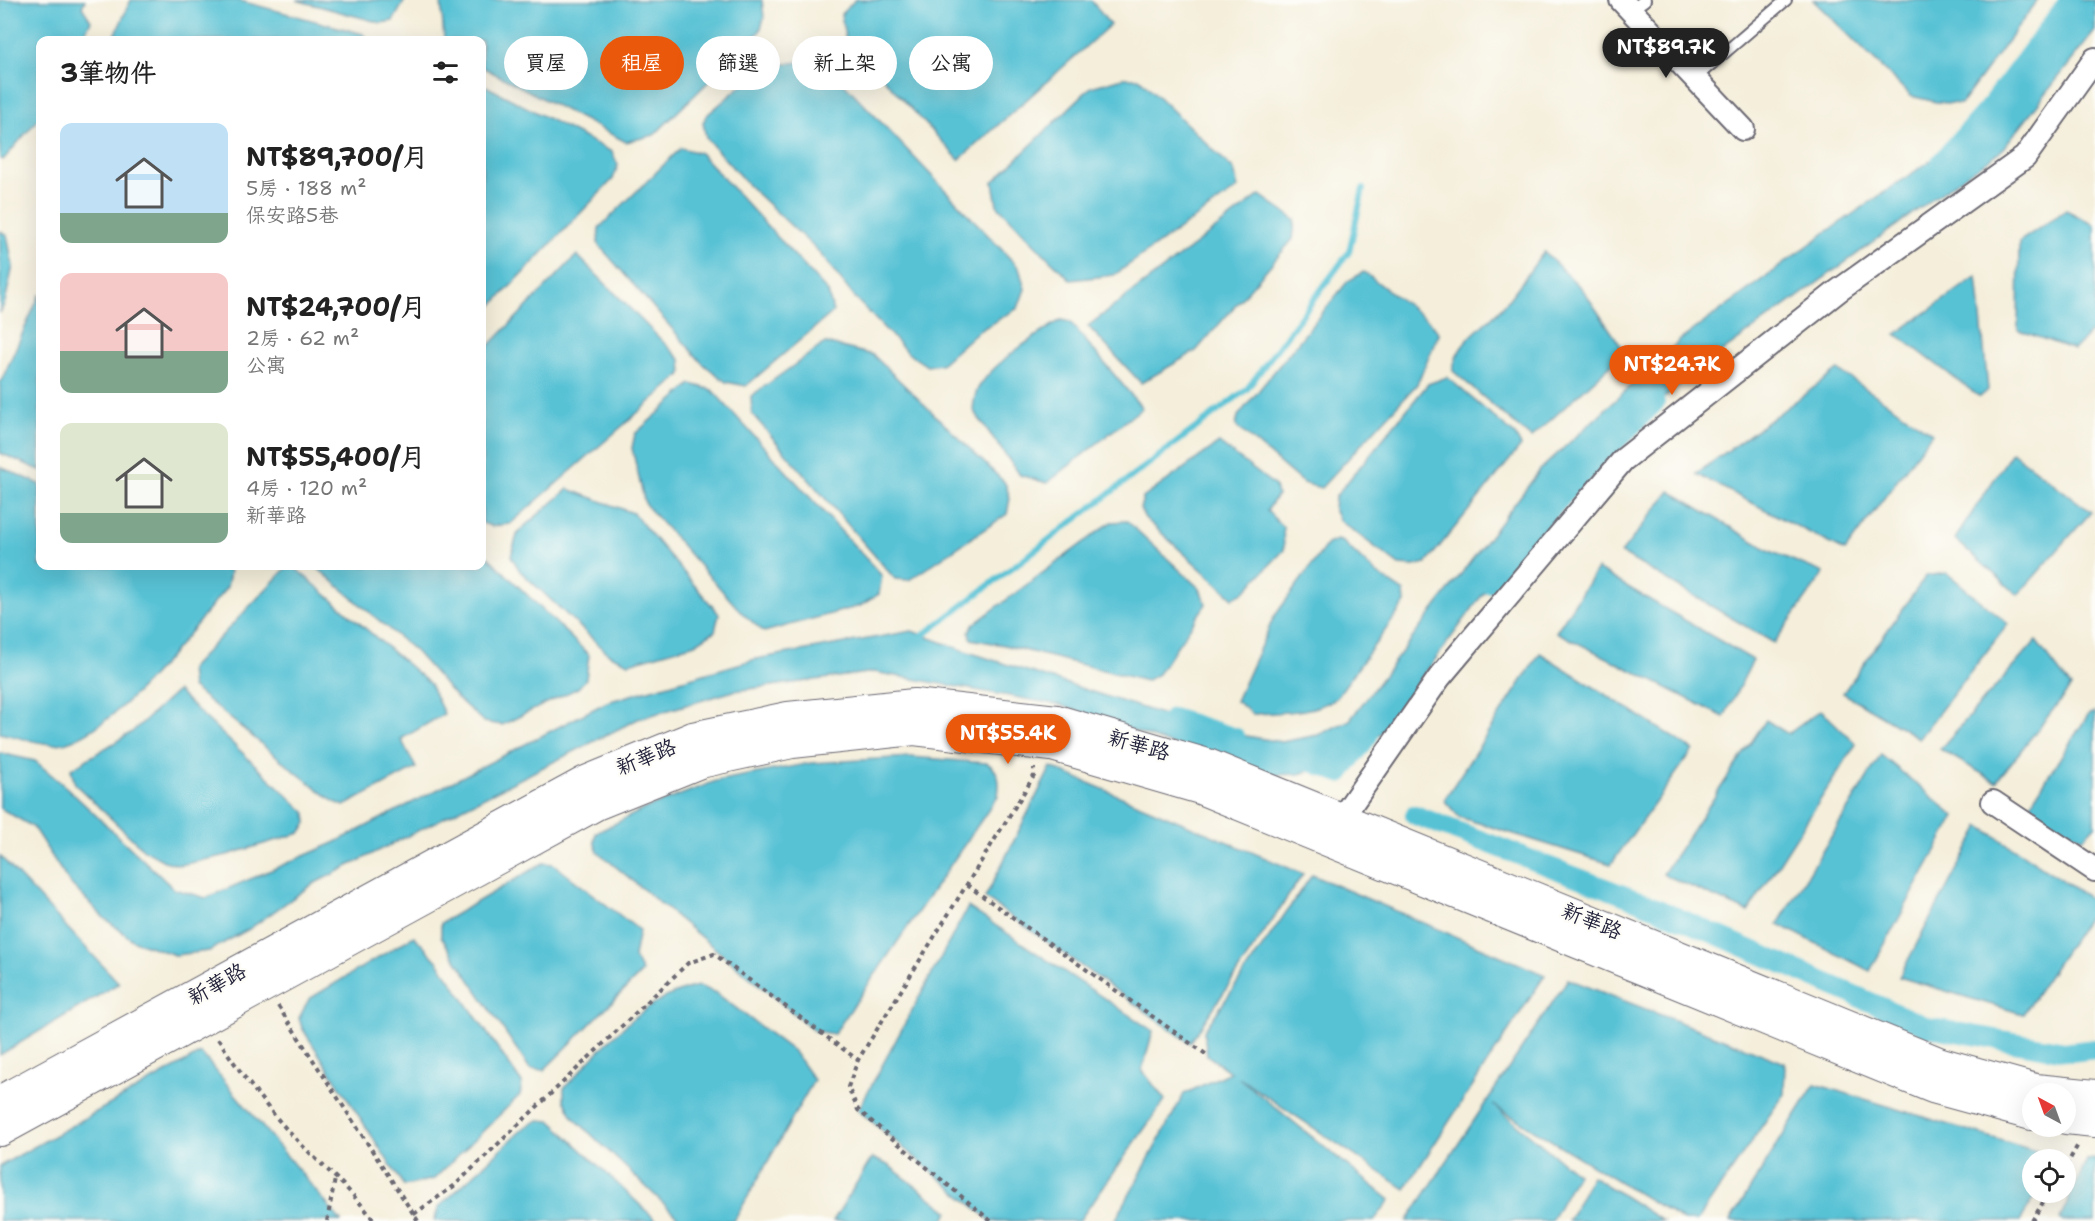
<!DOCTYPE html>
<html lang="zh-TW">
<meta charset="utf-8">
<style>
:root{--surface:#fff;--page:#f6f6f6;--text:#222;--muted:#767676;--accent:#ea580c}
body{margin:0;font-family:"Shantell Sans","LXGW WenKai TC",sans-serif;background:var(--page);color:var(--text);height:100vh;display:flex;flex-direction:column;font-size:22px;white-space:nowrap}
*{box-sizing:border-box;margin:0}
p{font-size:20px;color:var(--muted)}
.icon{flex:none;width:33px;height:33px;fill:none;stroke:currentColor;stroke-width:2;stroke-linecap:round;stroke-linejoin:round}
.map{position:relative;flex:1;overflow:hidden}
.sheet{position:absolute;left:36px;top:36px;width:450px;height:534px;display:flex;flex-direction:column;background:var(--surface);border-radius:12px;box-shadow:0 6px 24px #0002}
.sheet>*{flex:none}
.hud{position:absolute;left:504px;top:36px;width:570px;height:54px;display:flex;gap:12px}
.needle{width:39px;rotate:319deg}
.buttons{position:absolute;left:2022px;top:1083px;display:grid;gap:12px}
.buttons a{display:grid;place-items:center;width:54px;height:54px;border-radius:50%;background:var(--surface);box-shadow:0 6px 24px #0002;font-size:30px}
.price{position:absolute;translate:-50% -51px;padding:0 14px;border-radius:21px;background:var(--accent);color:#fff;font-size:20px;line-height:39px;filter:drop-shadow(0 2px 3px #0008)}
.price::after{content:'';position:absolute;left:50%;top:36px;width:18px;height:14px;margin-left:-9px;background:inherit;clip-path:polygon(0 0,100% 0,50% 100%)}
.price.current{background:#222;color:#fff}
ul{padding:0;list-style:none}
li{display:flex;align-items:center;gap:18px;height:150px;padding:0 24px}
li span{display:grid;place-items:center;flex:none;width:168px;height:120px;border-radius:12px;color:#555}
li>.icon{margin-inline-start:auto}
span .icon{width:72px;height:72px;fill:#fffc;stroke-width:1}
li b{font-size:26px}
h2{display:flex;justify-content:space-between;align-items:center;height:72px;padding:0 24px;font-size:26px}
.tag{padding:0 21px;border-radius:27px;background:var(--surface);box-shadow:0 6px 24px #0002;font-size:21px;line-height:54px}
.tag.current{background:var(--accent);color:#fff}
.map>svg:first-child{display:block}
</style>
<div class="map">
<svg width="2095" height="1221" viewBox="0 0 2095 1221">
<rect width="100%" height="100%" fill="#fdfcf7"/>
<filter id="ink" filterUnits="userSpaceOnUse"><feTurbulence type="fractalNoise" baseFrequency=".0167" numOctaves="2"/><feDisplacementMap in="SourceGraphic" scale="12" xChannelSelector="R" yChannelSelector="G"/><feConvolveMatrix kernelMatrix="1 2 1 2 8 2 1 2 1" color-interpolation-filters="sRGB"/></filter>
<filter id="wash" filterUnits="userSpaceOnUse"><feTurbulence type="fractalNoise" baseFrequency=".008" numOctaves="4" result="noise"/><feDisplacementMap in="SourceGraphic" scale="24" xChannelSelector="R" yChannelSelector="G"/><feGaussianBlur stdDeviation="1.35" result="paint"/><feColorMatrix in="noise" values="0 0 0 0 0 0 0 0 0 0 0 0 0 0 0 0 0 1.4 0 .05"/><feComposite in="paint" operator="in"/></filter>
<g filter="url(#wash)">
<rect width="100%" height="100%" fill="#f4eeda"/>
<!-- water -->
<g fill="#59c2d5" stroke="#3e7288" stroke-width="1.5">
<path d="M0,0H85L82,7L91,21L81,40H40V117L3,160L0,159Z"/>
<path d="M131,0H237L363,34L367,40H113Z"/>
<path d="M296,0H405L393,21L381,23Z"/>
<path d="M441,0H762L764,18L760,31L654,135L626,142L482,67V40H444Z"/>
<path d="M855,0H1091L1110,25L959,160L845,37L841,14Z"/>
<path d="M1813,0H2038L1961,104L1936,102L1911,96Z"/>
<path d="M2080,0H2095V31L2000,152L1959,180L1697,370L1582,466L1551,501L1382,732L1352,757L1299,774L1273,775L1246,771L1060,705L874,672L734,691L638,719L313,884L249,929L209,951L175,955L134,941L103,917L68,881L33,827L0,808V753L35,761L67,788L174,889L206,898L334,843L607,702L756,659L912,631L965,651L1211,730L1282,742L1318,735L1350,720L1541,469L1679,341L1825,233L1984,124Z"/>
<path d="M821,59L1019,268L1025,289L1018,308L977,332L941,364L927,366L909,354L856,299L818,251L749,186L706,138L703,123L706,116L763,67Z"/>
<path d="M1123,78H1139L1234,170L1238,188L1114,275L1071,280L1049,259L997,205L993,182L1091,87Z"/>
<path d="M482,84L612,152L618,165L613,179L482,316Z"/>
<path d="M681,148L700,153L828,292L833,312L746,386L726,382L702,363L598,244L599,228Z"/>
<path d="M1260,195L1295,220L1293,239L1196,351L1141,383L1088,326Z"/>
<path d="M2066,210L2095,225V328L2074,350L2018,330L2019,242Z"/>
<path d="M0,231L7,235L13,266L5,302L0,313Z"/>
<path d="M1544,252L1583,290L1625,352L1531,438L1453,371C1456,340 1485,327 1504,305C1518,288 1531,269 1544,252Z"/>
<path d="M577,255L681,360L682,374L510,524L491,526L482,523V353Z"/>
<path d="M1364,272L1430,322L1439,333L1417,384L1321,488L1303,483L1236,426L1238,416L1348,281Z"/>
<path d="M1977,276L1988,390L1980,397L1896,334Z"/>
<path d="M40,294V470L0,453V384Z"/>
<path d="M1061,320L1070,322L1142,408L1047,483L1020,475L973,410C974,401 975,391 981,384C996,361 1037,335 1061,320Z"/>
<path d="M825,343L873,355L1005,483L1010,498L1007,514L909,580L895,579L752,414L751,396Z"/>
<path d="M1838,370L1932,433L1845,551L1696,474Z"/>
<path d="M1447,377L1515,435L1521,446L1426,563L1414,566L1399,565L1339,520L1334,509L1335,497L1428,384Z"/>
<path d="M691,384L712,390L882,576L879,594L860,606L764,632L741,612L645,504L632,448L635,434Z"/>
<path d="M1219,443L1275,486L1277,495L1267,511L1283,527L1284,550L1243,593L1233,598L1145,518L1140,509L1143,498Z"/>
<path d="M2012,452L2091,512L2018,595L1955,539Z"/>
<path d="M0,467L40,484V566H226L230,572L227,587C191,630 114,736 58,744C47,746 13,736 0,733Z"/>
<path d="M568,489L633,513L719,614L715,631L695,644L629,663L610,655L520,571L511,556L518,532Z"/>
<path d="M1670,491L1770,551L1824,573L1774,643L1621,553Z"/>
<path d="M1127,521L1200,589L1206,604L1158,674L1146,681L1004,645L971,639L969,632L974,624L1111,522Z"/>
<path d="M1337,540L1343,542L1376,573L1404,592L1405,603L1336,698C1311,714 1282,712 1253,714L1236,701L1274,617L1327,544Z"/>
<path d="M482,551L589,655L586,679L578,688L502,725L484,722L456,697L416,652L315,566H482Z"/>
<path d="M288,566H293L430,684L444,714L401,739L416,768L344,806L333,801L297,773L192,687L190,669Z"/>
<path d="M1597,569L1753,660L1724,717L1556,632Z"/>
<path d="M1947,573L2008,624L1919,738L1843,693L1926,576Z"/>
<path d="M2036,641L2071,687L1996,782L1940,749Z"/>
<path d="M1540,653L1693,750L1611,864L1459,817L1444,800Z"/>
<path d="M177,691L306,813L307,823L300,833L227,855L180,865L164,861L144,850L75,784L71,769L132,732Z"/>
<path d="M1821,710L1856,744L1748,912L1663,874L1766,720L1788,734Z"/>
<path d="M2095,712V826L2083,839L2027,809L2088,715Z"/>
<path d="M1881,755L1955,816L1870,971L1778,924Z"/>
<path d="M911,757L987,763C1000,771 1000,782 998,796L834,1034L815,1031L598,852L594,841L596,833L644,809L716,781L811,763Z"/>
<path d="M1051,767L1303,874L1190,1043L985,898Z"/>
<path d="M1980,826L2095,902V907L2023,1014L1899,977Z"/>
<path d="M0,856L119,983L0,1055Z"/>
<path d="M543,863L553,864L639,930L634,957L642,972L544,1070L530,1069L441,937V923Z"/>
<path d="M1312,875L1545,975L1405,1189L1239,1078L1390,1200L1374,1221H1115L1184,1094L1230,1072L1207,1055L1204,1031Z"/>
<path d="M968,907L1153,1031L1142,1070L1165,1100L1079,1221H991L858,1110Z"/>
<path d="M414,936L438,962L522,1083L520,1095L434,1179L404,1186L302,1028L299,1018L309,999Z"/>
<path d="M1568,979L1785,1063L1784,1094L1697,1221H1684L1493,1105L1577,1174L1551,1221H1407Z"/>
<path d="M699,986L716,993L794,1052L814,1080L734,1221H682L574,1118L564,1100V1088C603,1048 641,997 699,986Z"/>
<path d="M201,1053L341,1221H0V1166Z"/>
<path d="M1815,1084L2059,1158L2058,1159L2032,1160V1192L2038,1193L2020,1221H1730Z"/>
<path d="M539,1120L551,1121L657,1221H434L439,1207L525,1127Z"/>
<path d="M872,1158L888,1165L949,1212L943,1221H833Z"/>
<path d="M2095,1159V1221H2063L2060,1219L2087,1160Z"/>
<path d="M1592,1176L1663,1221H1568Z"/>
</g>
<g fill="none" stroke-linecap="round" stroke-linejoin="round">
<!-- stream -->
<path stroke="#59c2d5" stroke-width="6" d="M917,640L1247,389L1349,252L1363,189"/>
<!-- canal -->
<g stroke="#59c2d5" stroke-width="20">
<path d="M1941,162L1993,103L2070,0"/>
<path d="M1488,583L1564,494L1655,402"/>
<path d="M1173,718L1236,738"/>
<path d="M1299,757L1340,773L1368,736"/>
<path d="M1415,815L1644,903L1927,1027L2071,1052L2095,1049"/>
</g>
</g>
</g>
<g filter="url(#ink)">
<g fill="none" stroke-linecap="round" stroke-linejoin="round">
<!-- lane casing -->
<g stroke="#6c6973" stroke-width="14">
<g id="lane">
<path d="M1631,10L1645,0"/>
<path d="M1694,79L1786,0"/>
</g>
</g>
<!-- street casing -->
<g stroke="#6c6973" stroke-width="26">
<g id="street">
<path d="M1621,0L1743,129"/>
<path d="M1993,802L2095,870"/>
<path d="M1341,819L1439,678L1623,460L1838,291L2025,157L2095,59"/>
</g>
</g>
<!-- secondary casing -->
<g stroke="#6c6973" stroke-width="34">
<g id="secondary">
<path d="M0,1102L586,782L693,738L788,718L914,705L1057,721L1208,765L1941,1064L2035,1090L2095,1096"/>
<path d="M2066,1118L2095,1121"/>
<path d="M0,1130L596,804L700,762L792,742L914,729L1052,745L1200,788L1933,1087L2032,1114"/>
</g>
</g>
<!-- path -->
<g stroke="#6c6973" stroke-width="4" stroke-dasharray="4.5 4.5" stroke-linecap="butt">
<path d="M967,885L1207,1055"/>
<path d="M278,1006L418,1221"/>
<path d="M218,1039C240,1072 264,1105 291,1134C319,1164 351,1188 374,1221"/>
<path d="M2066,1166L2079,1143"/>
<path d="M414,1214L454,1186L688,963L714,954L858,1060"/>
<path d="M327,1221L335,1179"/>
<path d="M991,1221L858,1110L848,1087L858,1060L1034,776V768"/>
<path d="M2032,1221L2049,1192"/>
</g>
<!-- lane -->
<use href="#lane" stroke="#fff" stroke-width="10"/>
<!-- street -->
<use href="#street" stroke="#fff" stroke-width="22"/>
<!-- secondary -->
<use href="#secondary" stroke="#fff" stroke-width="32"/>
</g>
</g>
<g text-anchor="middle" stroke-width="4.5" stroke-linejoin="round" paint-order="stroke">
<!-- street labels -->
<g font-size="21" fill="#22223b" stroke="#fdfcf7">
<text transform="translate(1139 745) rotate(16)" y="7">新華路</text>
<text transform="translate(646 757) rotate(-22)" y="7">新華路</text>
<text transform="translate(1592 921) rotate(22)" y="7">新華路</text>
<text transform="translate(217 984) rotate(-29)" y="7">新華路</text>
</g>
</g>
</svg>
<div class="buttons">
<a><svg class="needle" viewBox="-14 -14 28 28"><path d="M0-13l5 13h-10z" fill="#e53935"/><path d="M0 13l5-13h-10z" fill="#767676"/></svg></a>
<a><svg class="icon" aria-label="locate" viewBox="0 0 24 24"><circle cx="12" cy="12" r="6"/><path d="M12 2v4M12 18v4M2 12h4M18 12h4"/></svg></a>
</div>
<b class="price current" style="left:1666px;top:79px">NT$89.7K</b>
<b class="price" style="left:1672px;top:396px">NT$24.7K</b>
<b class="price" style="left:1008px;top:765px">NT$55.4K</b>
<div class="hud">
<a class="tag">買屋</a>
<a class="tag current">租屋</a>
<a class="tag">篩選</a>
<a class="tag">新上架</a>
<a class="tag">公寓</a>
</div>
<section class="sheet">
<h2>3筆物件<svg class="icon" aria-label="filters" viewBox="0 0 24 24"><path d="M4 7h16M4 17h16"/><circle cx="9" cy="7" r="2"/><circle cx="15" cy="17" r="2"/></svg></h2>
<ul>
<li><span style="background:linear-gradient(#bfe0f5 75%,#7fa58c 0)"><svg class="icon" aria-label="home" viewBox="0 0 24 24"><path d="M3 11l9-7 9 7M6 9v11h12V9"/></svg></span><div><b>NT$89,700/月</b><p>5房 · 188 m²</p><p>保安路5巷</p></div></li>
<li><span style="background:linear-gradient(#f6c9c9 65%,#7fa58c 0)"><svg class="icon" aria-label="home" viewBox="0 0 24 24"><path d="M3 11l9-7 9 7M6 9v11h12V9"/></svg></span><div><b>NT$24,700/月</b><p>2房 · 62 m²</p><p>公寓</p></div></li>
<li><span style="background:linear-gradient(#dfe7d0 75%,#7fa58c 0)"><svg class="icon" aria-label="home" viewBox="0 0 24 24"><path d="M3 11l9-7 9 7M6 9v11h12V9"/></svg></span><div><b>NT$55,400/月</b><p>4房 · 120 m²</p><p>新華路</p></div></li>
</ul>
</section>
</div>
